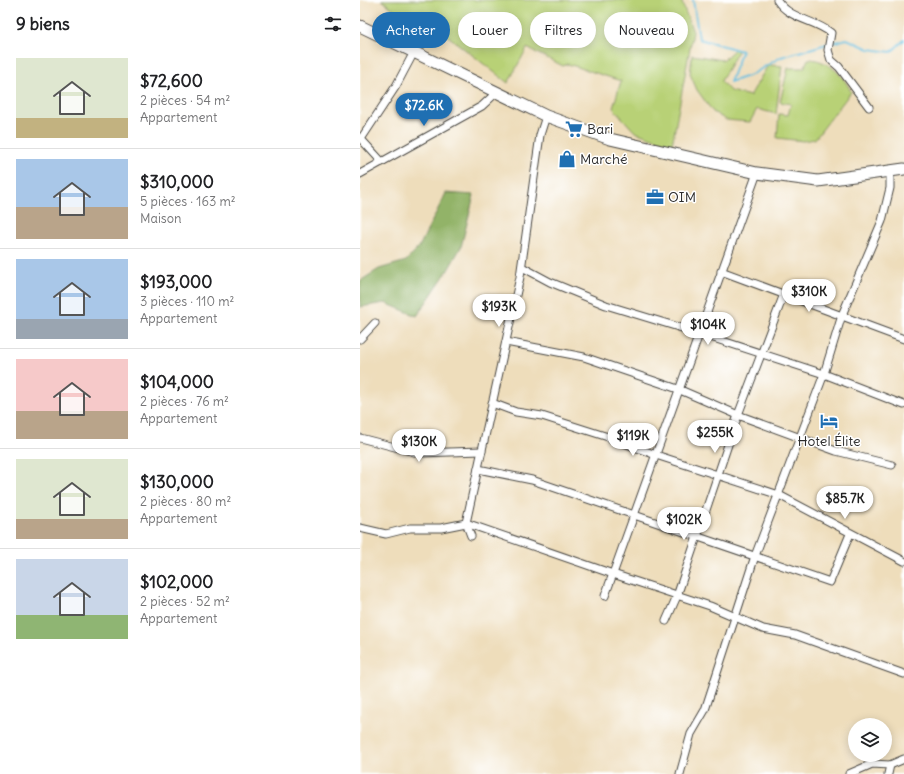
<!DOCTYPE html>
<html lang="fr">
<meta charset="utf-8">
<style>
:root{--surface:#fff;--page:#f2f2f2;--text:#202124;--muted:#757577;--line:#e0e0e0;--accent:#1f6fb2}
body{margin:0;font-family:Delius,sans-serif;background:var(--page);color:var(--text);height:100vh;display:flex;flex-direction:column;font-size:15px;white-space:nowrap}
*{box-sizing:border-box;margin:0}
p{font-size:13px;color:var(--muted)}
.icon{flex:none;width:22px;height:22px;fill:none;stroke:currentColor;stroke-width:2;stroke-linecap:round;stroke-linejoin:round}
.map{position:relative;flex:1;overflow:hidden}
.sheet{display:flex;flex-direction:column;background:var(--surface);width:360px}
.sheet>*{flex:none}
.banner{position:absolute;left:12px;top:12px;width:380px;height:36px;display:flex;gap:8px}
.tools{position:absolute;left:488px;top:718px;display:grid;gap:8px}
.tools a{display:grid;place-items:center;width:44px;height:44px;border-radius:50%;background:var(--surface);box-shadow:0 2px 10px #0003;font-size:20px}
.price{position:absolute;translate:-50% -34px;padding:0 9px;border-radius:14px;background:#fff;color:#222;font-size:13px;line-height:26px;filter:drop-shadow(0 1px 2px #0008)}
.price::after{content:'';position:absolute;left:50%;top:24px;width:12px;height:9px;margin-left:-6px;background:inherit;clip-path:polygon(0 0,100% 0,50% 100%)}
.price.selected{background:var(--accent);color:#fff}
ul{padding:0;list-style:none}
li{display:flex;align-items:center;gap:12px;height:100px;padding:0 16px}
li+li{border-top:1px solid var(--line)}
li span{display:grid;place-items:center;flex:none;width:112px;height:80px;border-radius:0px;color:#555}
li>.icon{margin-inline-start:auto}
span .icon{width:48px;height:48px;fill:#fffc;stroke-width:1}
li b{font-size:17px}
h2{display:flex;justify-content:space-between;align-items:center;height:48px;padding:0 16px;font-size:17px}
.chip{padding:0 14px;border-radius:18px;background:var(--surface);box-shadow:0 2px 10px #0003;font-size:14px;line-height:36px}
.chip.selected{background:var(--accent);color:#fff}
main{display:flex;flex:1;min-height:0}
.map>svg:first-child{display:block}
</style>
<main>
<section class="sheet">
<h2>9 biens<svg class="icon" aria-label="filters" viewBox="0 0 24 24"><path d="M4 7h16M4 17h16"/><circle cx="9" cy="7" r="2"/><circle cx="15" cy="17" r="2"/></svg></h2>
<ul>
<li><span style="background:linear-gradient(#dfe7d0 75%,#c2b280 0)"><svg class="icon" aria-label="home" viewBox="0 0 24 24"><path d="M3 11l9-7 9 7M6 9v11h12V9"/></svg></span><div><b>$72,600</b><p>2 pièces · 54 m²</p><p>Appartement</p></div></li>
<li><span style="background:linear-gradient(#a9c7e8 60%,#b9a48a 0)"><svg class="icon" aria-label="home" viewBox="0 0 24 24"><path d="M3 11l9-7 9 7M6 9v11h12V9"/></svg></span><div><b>$310,000</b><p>5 pièces · 163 m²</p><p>Maison</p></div></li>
<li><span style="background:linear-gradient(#a9c7e8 75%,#9aa5b1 0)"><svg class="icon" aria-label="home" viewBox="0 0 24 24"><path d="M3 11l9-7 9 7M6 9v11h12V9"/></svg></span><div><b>$193,000</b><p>3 pièces · 110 m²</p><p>Appartement</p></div></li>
<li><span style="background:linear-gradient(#f6c9c9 65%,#b9a48a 0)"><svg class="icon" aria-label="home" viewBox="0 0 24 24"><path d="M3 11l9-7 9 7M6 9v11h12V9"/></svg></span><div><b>$104,000</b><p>2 pièces · 76 m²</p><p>Appartement</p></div></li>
<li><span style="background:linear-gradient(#dfe7d0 75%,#b9a48a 0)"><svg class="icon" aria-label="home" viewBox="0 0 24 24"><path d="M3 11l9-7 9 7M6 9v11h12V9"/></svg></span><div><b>$130,000</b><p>2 pièces · 80 m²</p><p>Appartement</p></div></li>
<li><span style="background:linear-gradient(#c9d6e8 70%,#8fb573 0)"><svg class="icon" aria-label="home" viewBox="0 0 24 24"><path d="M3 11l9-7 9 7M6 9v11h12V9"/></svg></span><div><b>$102,000</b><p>2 pièces · 52 m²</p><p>Appartement</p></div></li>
</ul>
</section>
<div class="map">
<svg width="544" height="774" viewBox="0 0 544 774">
<rect width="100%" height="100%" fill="#fff"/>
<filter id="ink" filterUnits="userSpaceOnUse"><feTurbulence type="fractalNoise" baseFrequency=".025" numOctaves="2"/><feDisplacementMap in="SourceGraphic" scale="8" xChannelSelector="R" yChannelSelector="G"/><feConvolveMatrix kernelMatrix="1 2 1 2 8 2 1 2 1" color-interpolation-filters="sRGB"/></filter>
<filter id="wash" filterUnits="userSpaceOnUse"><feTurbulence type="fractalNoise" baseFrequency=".012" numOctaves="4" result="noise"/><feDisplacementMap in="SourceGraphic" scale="16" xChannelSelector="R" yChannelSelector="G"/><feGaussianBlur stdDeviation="0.9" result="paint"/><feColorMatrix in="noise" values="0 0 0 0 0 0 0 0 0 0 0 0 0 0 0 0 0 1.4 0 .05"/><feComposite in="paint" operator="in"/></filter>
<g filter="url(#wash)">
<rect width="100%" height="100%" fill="#edb"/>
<!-- green -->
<g fill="#b8d176" stroke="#727e50">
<path d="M22,0H321L333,32L312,145L275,132L253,108L261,81L208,64L203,66L167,48L148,83L88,36L42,16Z"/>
<path d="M375,49L378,51L361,81L370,91L390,96L408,65L422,66L416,114L397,109L390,122L366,120L353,112L337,90L330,74L332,55L363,60Z"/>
<path d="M448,59C467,59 484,75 491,92L455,139L443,141L417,138L419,114L428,115L431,104L420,102L428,68H444Z"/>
</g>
<!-- forest -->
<path fill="#92b367" stroke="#5e6f49" d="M86,193L114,195L101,247L88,270L57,316L25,303L0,307V281L19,269L46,261L59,247Z"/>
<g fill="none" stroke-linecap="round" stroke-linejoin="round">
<!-- stream -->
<g stroke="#60bdde" stroke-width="2">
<path d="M333,0L339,39L382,51L370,82L391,75L421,57L467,44"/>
<path d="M471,43L487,39L509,49L531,52L544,40"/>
</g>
</g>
</g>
<g filter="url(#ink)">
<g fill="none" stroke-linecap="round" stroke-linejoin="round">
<!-- minor casing -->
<g stroke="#484641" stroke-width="9">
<g id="minor">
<path d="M417,0C430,20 454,19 471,33L468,50L471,60L479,67L509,107"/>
<path d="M0,138L22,162"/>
<path d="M1,139L36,86L54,52"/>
<path d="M0,174L122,106L137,92"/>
<path d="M162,267L190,282L246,305L338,333L464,374L544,405"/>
<path d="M361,271L544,339"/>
<path d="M0,339L15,323"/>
<path d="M146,342L224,357L318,389L378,415L476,451L532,465"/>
<path d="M132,403L156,412L182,416L248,437L296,455L419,495L544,561"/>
<path d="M0,438L58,453L122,451"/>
<path d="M118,469L172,480L470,582L490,534"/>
<path d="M0,528L26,534L50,528H81L106,523L253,574L350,606L403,629L435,635L544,674"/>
<path d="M111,536L106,523L160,277L180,135L186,116"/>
<path d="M245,596L397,173"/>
<path d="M306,621L317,596L378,415L424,294"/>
<path d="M320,774L331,734L345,710L395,556L464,374L482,315L522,221L530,188V172"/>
<path d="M489,774L512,764L530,765L544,759"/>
<path d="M528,774L530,765"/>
</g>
</g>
<!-- trunk casing -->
<g stroke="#484641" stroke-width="13">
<path id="trunk" d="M0,26L186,116L250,139L397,173L458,181L544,169"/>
</g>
<!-- minor -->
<use href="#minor" stroke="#fff" stroke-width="7"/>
<!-- trunk -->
<use href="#trunk" stroke="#fff" stroke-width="11"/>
</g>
</g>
<!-- icons -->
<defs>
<g id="supermarket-bare" transform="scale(1.38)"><path d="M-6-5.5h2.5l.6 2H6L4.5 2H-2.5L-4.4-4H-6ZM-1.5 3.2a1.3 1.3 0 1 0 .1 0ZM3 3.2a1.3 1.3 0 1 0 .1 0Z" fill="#1f6fb2" stroke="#fff" stroke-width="2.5" paint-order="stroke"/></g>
<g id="shop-bare" transform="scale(1.38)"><path d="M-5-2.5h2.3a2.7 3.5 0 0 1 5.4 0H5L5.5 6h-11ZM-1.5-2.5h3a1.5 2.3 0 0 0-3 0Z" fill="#1f6fb2" stroke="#fff" stroke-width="2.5" paint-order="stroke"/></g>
<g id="office-bare" transform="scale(1.38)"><path d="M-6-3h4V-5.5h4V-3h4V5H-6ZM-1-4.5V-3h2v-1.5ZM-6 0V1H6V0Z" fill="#1f6fb2" stroke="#fff" stroke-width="2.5" paint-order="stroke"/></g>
<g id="hotel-bare" transform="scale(1.38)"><path d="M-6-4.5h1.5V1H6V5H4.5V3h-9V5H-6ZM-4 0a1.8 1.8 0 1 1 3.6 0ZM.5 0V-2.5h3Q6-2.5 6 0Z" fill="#1f6fb2" stroke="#fff" stroke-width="2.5" paint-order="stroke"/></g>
</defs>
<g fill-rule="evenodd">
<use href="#supermarket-bare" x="214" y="129"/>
<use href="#shop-bare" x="207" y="159"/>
<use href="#office-bare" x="295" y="197"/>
<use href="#hotel-bare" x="469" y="421"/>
</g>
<g text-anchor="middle" stroke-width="3" stroke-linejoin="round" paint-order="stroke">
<!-- poi labels -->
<g font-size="14" fill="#2b2b2b" stroke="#fff" text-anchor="start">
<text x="227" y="134">Bari</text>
<text x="220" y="164">Marché</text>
<text x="308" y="202">OIM</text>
<text x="469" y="446" text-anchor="middle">Hotel Élite</text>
</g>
</g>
</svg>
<div class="tools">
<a><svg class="icon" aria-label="layers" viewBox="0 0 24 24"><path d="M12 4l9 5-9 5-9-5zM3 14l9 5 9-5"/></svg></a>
</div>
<b class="price selected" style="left:64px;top:127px">$72.6K</b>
<b class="price" style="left:449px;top:313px">$310K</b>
<b class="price" style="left:139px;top:328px">$193K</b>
<b class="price" style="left:348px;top:346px">$104K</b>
<b class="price" style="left:355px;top:454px">$255K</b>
<b class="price" style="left:273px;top:457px">$119K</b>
<b class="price" style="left:59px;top:463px">$130K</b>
<b class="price" style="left:485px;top:520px">$85.7K</b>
<b class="price" style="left:324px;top:541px">$102K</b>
<div class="banner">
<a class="chip selected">Acheter</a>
<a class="chip">Louer</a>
<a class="chip">Filtres</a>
<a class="chip">Nouveau</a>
</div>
</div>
</main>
